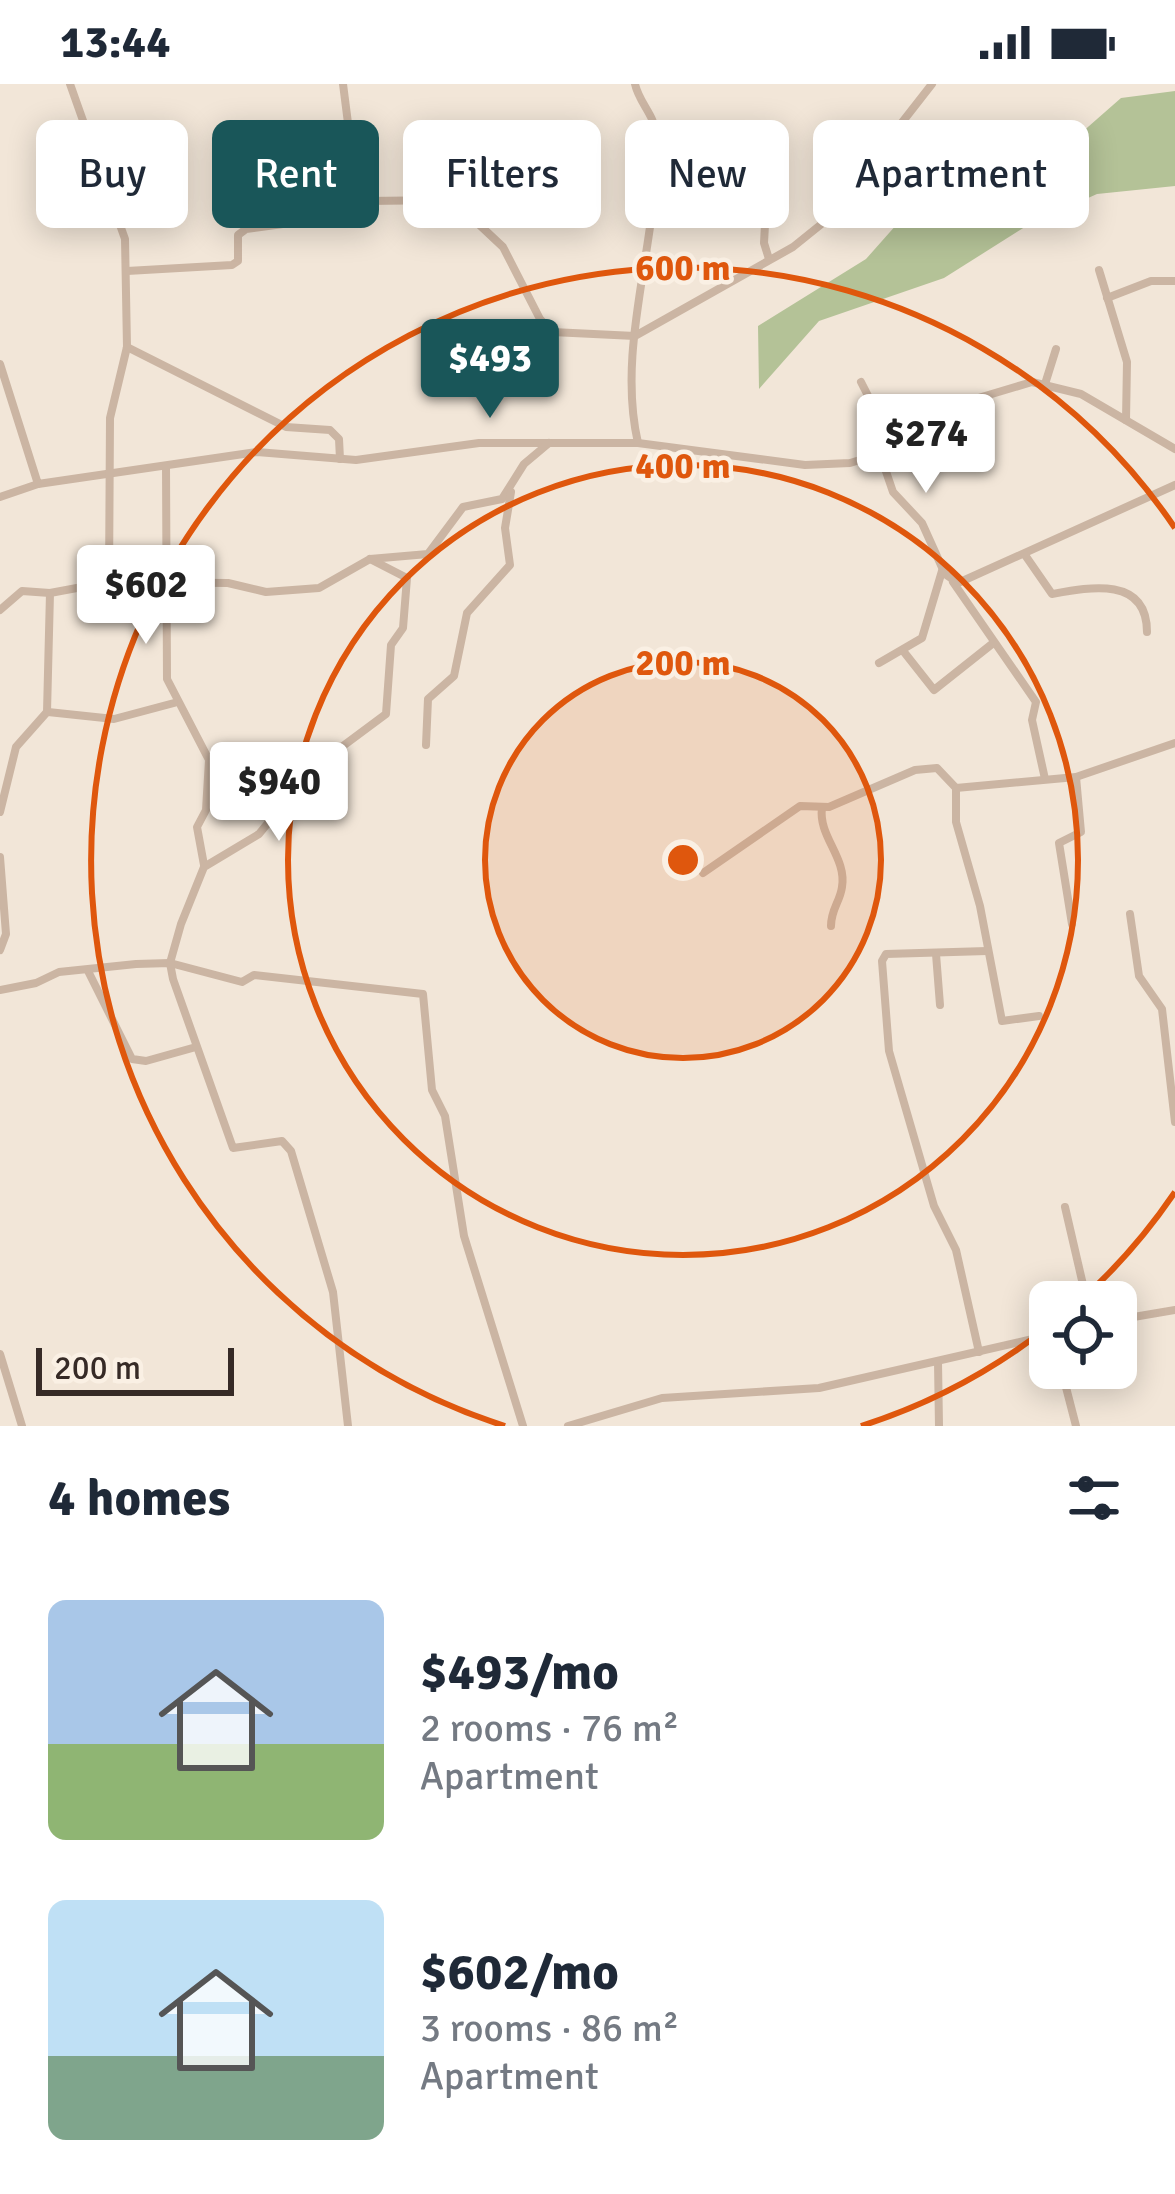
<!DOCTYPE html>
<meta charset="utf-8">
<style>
:root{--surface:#fff;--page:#f2f2f3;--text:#1f2937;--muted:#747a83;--accent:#195659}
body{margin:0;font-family:Signika,sans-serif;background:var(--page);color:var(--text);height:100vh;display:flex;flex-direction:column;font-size:45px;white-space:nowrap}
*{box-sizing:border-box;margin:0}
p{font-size:39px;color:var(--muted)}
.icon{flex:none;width:66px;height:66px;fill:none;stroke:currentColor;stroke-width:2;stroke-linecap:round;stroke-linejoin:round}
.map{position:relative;height:1342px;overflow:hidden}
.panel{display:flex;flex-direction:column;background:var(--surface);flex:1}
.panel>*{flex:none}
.guide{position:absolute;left:36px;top:36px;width:1104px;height:108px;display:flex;gap:24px}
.buttons{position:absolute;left:1029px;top:1197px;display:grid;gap:24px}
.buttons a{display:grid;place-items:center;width:108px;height:108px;border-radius:18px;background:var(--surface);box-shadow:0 6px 30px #0003;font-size:60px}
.scale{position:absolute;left:36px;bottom:30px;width:198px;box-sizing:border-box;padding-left:12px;border:6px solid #362a26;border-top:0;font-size:33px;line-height:42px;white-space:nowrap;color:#362a26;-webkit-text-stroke:9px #faf0e4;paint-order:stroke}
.price{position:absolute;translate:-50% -102px;padding:0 27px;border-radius:12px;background:#fff;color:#222;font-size:39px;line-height:78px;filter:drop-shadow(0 3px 6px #0008)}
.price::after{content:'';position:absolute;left:50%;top:72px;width:36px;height:27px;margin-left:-18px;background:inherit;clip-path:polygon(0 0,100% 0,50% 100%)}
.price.on{background:var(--accent);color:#fff}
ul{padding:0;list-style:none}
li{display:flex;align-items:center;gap:36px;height:300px;padding:0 48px}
li span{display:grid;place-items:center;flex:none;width:336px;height:240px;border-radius:18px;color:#555}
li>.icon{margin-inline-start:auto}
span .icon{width:144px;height:144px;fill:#fffc;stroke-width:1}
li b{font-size:51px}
h2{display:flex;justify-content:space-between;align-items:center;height:144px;padding:0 48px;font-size:51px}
.pill{padding:0 42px;border-radius:18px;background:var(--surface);box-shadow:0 6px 30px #0003;font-size:42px;line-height:108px}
.pill.on{background:var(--accent);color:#fff}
.status{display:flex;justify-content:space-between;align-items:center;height:84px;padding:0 60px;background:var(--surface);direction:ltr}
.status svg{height:33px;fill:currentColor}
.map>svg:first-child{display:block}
</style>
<div class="status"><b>13:44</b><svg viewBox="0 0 49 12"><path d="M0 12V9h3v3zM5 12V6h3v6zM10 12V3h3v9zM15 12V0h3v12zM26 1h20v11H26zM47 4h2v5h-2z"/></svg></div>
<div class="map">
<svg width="1175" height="1342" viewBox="0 0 1175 1342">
<rect width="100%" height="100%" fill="#f2e6d8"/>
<!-- green -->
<path fill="#b4c297" d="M1175,7V102L1097,110L1028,141L944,194L819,237L759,305L758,242L866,175L929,104L989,66L1064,64L1121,14Z"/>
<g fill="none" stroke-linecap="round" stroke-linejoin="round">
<!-- minor -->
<g stroke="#cbb5a3" stroke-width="8">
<path d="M343,0L354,86L365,117"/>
<path d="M635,0C639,19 655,31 656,51C661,153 615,259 638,359"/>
<path d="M766,122L764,159L769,175"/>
<path d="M1099,186L1127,278L1126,336"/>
<path d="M127,187L232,181L238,177V151L246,145L305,137L365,117L453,116L503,163L540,235L552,248L635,252L793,163L860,109L875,73L932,0"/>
<path d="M1107,214L1151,197H1175"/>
<path d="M127,263L286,343L330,346L339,355L340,375"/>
<path d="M0,280L38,400L257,368L356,376L479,359H638L805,381L850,379L880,370L975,315L1032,298L1081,310L1175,365"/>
<path d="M861,298L892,359"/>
<path d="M1045,300L1056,265"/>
<path d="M880,370L893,408L922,439L945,490L958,499L1175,401"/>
<path d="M166,382L167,595L209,676L206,726L197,743L204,781"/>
<path d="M0,413L38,400"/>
<path d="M1025,471L1052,510C1090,503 1147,492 1147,548"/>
<path d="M109,498L228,499L266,508L319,504L370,475L428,470L463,423L502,415L524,380L549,359"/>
<path d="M953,498L1036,618L1032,636L1045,695"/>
<path d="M0,526L22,507L50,509"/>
<path d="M904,568L934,606L992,560"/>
<path d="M879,579L922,554L942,487"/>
<path d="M48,628L114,635L174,619"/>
<path d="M426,661L428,615L454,592L467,529L510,481L505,444L511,408"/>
<path d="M956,704L1076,693L1175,659"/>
<path d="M822,724C818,752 847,774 842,803C840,818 831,825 831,842"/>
<path d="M0,728L16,663L47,628L50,509L109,498L110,334L127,263L125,155L70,0"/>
<path d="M0,773L6,850L0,866"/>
<path d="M703,789L800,722L829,723L915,686L937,684L956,704V738L980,822L1002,937L1039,932"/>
<path d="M1130,830L1139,892L1162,925L1175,1038"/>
<path d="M1072,840L1059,759L1081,748L1076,693"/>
<path d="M936,870L940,921"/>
<path d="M88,887L132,975L146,977L196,963"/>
<path d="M0,906L36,899L59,888L136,880L170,879L242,898L254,891L423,910L432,1006L445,1032L464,1152L523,1342"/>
<path d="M1065,1123L1087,1218"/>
<path d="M1116,1236L1175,1226"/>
<path d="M979,1268L956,1166L934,1122L889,967L882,877L886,870L987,867"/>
<path d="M0,1270L22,1342"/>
<path d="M938,1278L939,1342"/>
<path d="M1061,1284L1076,1342"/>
<path d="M348,1342L333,1208L291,1067L282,1057L233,1064L173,895L170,879L181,840L204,783L259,750L312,685L386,630L391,561L403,544L407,494L370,475"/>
<path d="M568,1342L662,1314L819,1304L1050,1251"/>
</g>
</g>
<!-- distance rings -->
<circle cx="683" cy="776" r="198" fill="#df570d" fill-opacity=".12"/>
<g fill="none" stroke="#df570d" stroke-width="6">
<circle cx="683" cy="776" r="198"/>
<circle cx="683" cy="776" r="395"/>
<path d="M1175 1108A593 593 0 0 1 1080 1217M1048 1243A593 593 0 0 1 861 1342M505 1342A593 593 0 1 1 1175 444"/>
</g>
<circle cx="683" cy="776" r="18" fill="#df570d" stroke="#faf0e4" stroke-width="6"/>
<g font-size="36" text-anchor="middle" font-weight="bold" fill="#df570d" stroke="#faf0e4" stroke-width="9" stroke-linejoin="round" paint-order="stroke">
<text x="683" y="196">600 m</text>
<text x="683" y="394">400 m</text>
<text x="683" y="591">200 m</text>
</g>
</svg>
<div class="buttons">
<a><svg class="icon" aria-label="locate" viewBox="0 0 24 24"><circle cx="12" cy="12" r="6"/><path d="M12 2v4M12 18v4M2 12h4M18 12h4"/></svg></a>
</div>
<div class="scale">200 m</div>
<b class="price on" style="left:490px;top:337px">$493</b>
<b class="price" style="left:926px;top:412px">$274</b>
<b class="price" style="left:146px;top:563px">$602</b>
<b class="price" style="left:279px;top:760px">$940</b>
<div class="guide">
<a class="pill">Buy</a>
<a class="pill on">Rent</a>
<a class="pill">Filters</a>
<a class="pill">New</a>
<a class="pill">Apartment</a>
</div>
</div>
<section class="panel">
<h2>4 homes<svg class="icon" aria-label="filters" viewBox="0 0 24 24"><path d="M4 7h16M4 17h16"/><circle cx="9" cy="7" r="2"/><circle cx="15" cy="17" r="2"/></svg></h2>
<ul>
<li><span style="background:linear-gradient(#a9c7e8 60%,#8fb573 0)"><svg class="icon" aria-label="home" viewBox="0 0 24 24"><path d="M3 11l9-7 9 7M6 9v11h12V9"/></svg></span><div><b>$493/mo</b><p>2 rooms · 76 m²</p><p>Apartment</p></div></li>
<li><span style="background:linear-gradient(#bfe0f5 65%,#7fa58c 0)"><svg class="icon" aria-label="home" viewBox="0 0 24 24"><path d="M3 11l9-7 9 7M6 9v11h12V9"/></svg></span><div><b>$602/mo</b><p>3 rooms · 86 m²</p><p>Apartment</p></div></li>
</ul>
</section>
